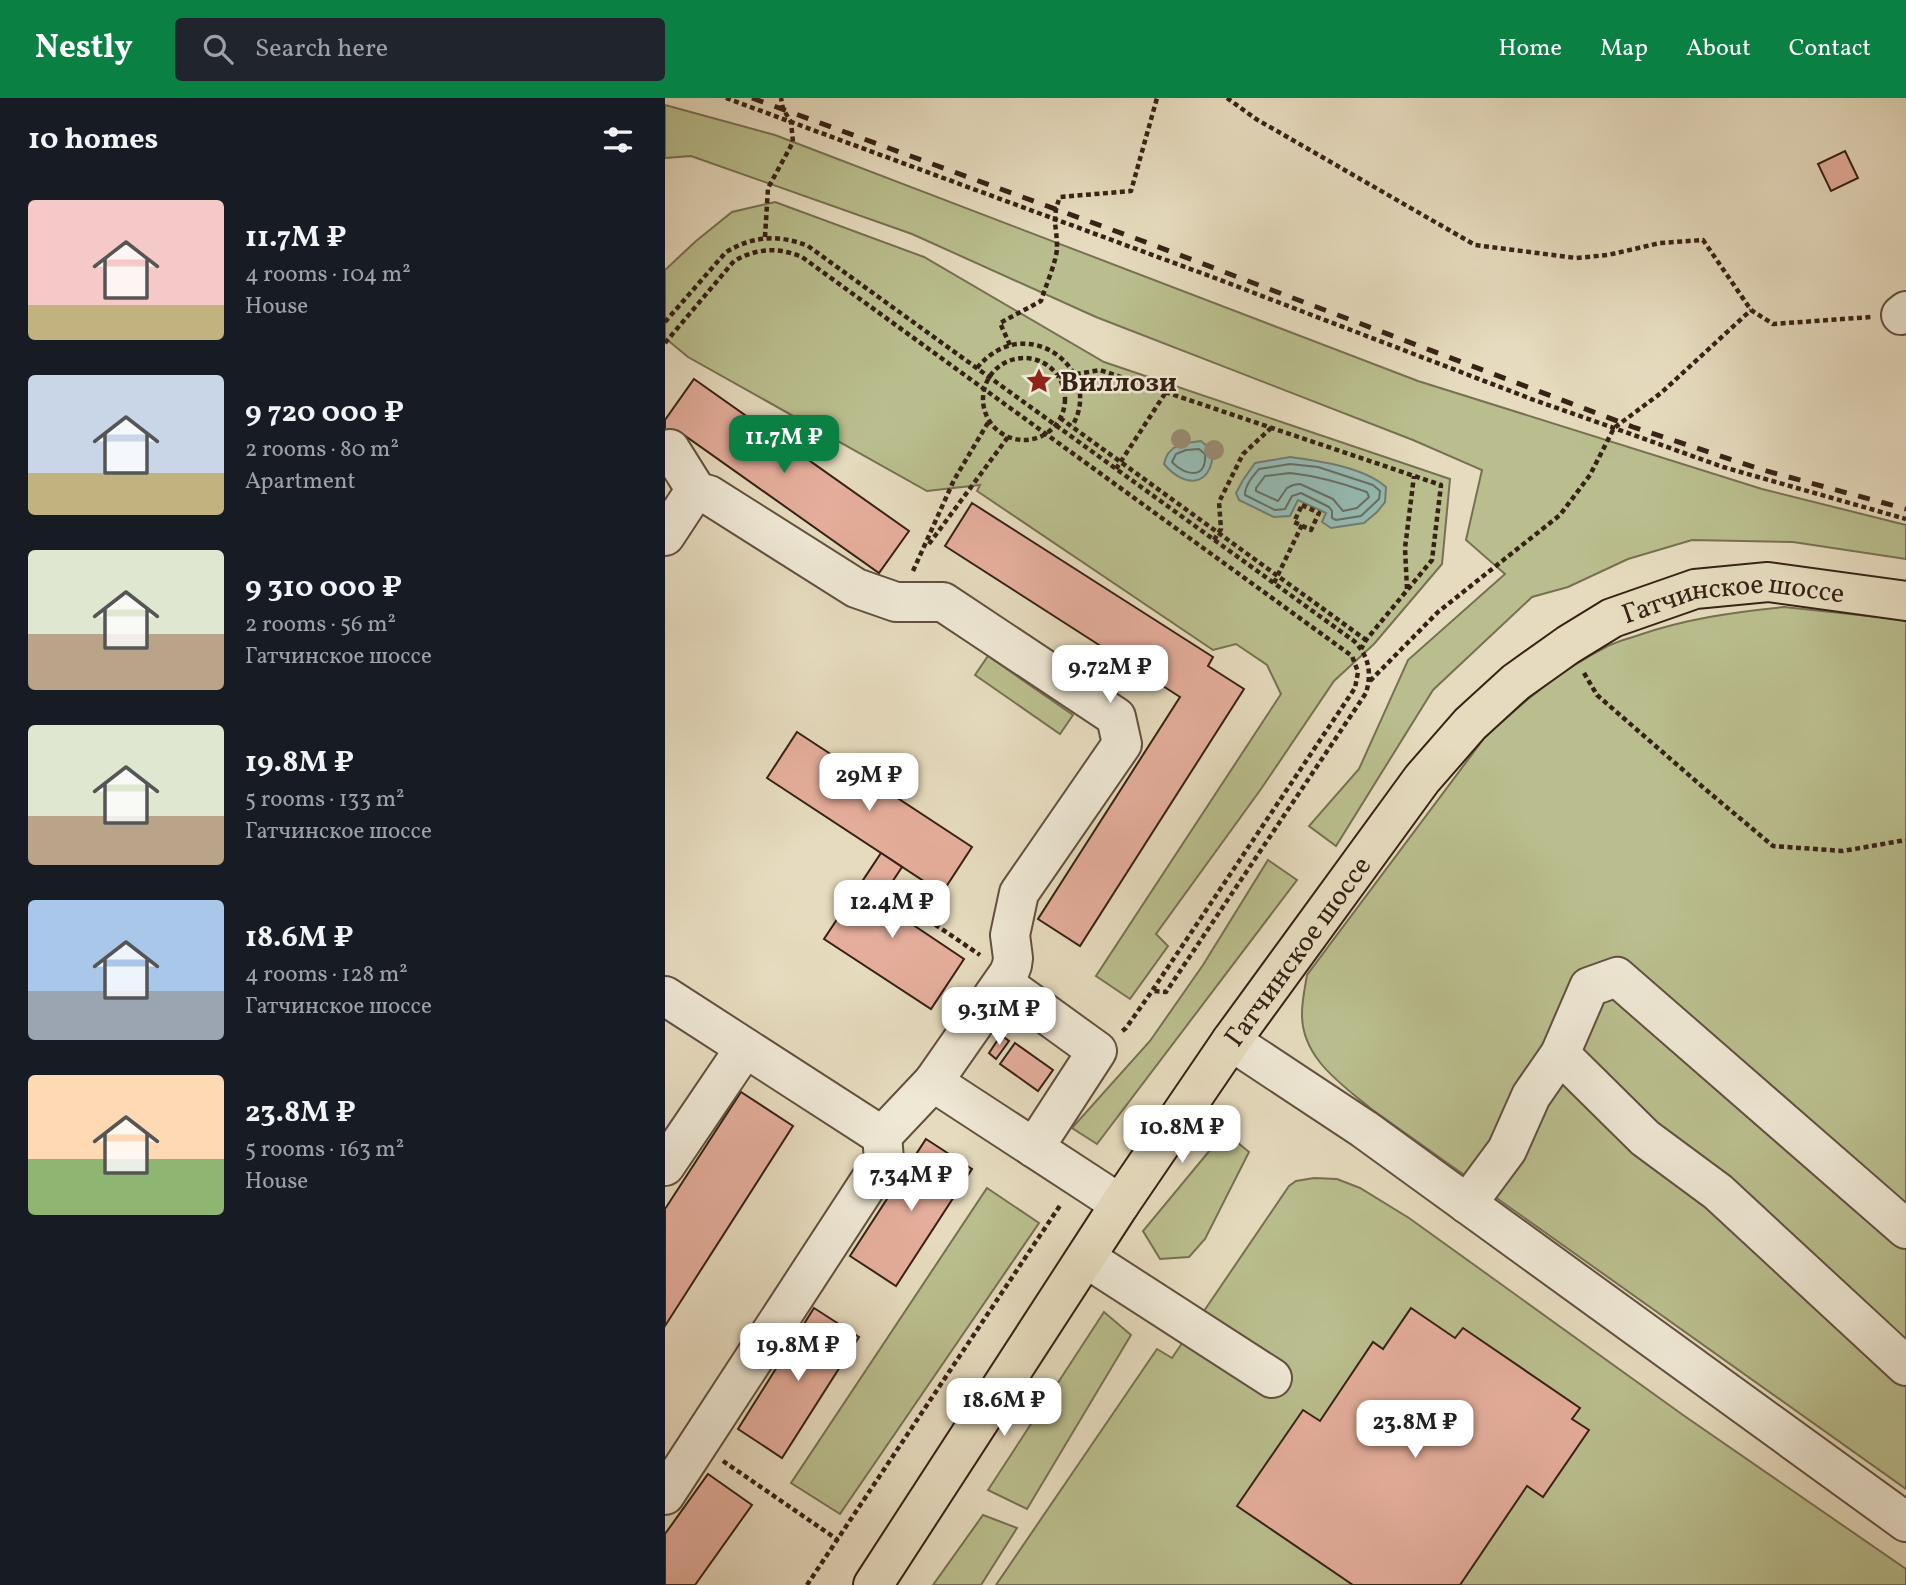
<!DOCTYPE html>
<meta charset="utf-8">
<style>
:root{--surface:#171b24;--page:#20242c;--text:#f1f3f6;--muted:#9ea1a6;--accent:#0b8043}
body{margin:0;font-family:Vollkorn,serif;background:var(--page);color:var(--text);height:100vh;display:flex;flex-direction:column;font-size:26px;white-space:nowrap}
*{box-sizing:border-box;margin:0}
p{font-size:23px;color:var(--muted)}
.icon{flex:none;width:38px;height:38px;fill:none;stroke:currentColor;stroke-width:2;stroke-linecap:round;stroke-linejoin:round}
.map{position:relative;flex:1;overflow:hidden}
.details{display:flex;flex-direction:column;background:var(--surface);width:665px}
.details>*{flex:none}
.price{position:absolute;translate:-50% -60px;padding:0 16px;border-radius:14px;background:#fff;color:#222;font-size:23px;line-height:46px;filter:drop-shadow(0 2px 4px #0008)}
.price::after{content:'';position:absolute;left:50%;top:42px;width:21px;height:16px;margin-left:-10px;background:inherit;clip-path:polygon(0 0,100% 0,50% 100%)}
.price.active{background:var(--accent);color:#fff}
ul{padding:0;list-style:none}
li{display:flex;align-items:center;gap:21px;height:175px;padding:0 28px}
li span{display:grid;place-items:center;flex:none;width:196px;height:140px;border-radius:7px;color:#555}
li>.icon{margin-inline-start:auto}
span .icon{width:84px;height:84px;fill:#fffc;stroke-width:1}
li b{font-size:30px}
h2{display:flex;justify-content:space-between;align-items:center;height:84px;padding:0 28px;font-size:30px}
header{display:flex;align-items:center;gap:42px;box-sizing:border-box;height:98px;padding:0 35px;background:var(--accent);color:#fff}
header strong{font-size:33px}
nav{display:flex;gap:38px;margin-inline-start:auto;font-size:24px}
.search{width:490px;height:63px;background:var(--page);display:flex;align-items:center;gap:18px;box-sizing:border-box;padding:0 24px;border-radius:7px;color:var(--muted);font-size:26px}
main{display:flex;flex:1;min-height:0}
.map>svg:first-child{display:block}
</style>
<header>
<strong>Nestly</strong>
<div class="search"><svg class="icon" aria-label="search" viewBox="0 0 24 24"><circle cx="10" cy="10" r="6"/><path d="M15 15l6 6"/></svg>Search here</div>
<nav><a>Home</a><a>Map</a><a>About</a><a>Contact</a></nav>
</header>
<main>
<section class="details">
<h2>10 homes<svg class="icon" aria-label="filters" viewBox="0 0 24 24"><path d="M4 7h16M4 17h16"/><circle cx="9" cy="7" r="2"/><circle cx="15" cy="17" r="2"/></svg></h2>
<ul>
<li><span style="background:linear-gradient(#f6c9c9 75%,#c2b280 0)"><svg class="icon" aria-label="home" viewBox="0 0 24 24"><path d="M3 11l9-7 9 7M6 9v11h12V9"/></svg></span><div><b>11.7M ₽</b><p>4 rooms · 104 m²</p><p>House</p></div></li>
<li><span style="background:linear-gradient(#c9d6e8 70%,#c2b280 0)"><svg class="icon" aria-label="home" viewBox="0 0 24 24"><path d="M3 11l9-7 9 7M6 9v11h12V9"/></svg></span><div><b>9 720 000 ₽</b><p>2 rooms · 80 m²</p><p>Apartment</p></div></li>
<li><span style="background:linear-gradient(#dfe7d0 60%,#b9a48a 0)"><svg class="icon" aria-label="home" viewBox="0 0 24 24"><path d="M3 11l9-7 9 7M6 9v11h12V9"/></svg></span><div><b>9 310 000 ₽</b><p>2 rooms · 56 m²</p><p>Гатчинское шоссе</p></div></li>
<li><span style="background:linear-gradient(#dfe7d0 65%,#b9a48a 0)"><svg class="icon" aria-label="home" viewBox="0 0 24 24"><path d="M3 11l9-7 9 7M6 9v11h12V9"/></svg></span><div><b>19.8M ₽</b><p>5 rooms · 133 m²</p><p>Гатчинское шоссе</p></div></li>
<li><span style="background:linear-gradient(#a9c7e8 65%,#9aa5b1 0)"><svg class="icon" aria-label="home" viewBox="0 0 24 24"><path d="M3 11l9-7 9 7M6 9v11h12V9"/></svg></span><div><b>18.6M ₽</b><p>4 rooms · 128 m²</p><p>Гатчинское шоссе</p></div></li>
<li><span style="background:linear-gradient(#ffd9b3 60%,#8fb573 0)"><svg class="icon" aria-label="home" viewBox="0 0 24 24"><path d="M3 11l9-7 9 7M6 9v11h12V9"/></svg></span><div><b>23.8M ₽</b><p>5 rooms · 163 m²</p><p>House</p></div></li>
</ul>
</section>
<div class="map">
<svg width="1241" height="1487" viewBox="0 0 1241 1487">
<rect width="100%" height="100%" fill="#e6dbbe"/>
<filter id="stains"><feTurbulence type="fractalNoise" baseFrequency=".00286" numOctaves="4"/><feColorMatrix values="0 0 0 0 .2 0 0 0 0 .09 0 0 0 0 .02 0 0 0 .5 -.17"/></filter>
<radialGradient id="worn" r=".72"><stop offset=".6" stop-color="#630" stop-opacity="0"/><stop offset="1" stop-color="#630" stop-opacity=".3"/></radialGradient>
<!-- green -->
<g fill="#babe8e" stroke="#787052" stroke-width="2">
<path d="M0,7L110,37L753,283L1097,391L1241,427V461L1128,444L1027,442L963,461L903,489L867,499L768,592L671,748L644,728L694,671L743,562L840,476L801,442L817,372L748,342L431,219L247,136L26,58L0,60Z"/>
<path d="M110,104L259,159L439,264L785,381L777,466L709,546L669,583L596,691L491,836L503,848L465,901L431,878L616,596L602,567L571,546L548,552L312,393L315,387L262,393L23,259L0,240V172L31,143L67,114Z"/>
<path d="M1119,509L1241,522V1391L705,1010C675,985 636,959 637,915C637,903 640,889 642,877L820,639C857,605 895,572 941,549C950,544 961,541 971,538C1019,521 1069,514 1119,509Z"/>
<path d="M323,558L408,617L395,636L310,577Z"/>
<path d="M603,762L632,782L432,1046L407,1030L485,943L538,867Z"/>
<path d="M560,1034L584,1054L540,1141L524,1159L495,1161L478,1133Z"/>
<path d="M649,1080L672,1081L695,1090L744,1120L1018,1317L1241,1471V1487H331L492,1251L507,1260L624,1088L631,1083Z"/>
<path d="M322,1090L374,1125L175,1416L126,1385Z"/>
<path d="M439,1214L466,1237L362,1411L323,1392Z"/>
<path d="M318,1417L352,1430L316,1487H268Z"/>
</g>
<!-- water -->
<g fill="#96bbb3" stroke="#707d74" stroke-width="2">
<path d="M536,343L548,353C547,390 519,390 499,366C503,346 519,345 536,343Z"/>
<path d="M625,359C655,363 698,369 721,389L720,404L712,414L699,425L666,430L657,424L661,415L633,402L625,418L609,419L574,402L571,395L578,382L590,365Z"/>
</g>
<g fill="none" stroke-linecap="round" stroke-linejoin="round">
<!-- shore -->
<g stroke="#666e64" stroke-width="2">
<path d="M534,351L540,356C542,382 520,378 507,364L511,356L521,352Z"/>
<path d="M625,366L653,369L708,387L715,393L714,401L696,418L671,422L667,420V413L664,409L636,395L627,398L620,411L610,412L580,397C580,387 588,378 594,371Z"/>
<path d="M625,375C652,378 677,385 702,394L704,399L692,410L678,413L668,401L635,386L628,387L622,390L613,403L591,393V390L600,378Z"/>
</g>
</g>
<!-- building -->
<g fill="#e5ae9c" stroke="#372116" stroke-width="2">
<path d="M1180,53L1193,80L1166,93L1153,66Z"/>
<path d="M29,281L244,433L214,475L16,335L0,358V322Z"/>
<path d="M307,405L548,559L543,568L579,591L415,848L373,821L515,599L280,448Z"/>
<path d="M132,634L307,749L277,795L102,680Z"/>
<path d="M216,755L237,769L214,804L299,861L266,911L159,841Z"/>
<path d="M336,937L344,943L331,961L324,955Z"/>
<path d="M350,945L388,972L373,993L335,966Z"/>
<path d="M76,994L128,1028L0,1228V1111Z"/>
<path d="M261,1041L307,1071L231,1188L185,1158Z"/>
<path d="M149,1210L194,1239L117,1360L73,1331Z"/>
<path d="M746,1210L790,1240L798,1230L915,1310L907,1321L924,1332L878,1399L862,1388L795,1487H688L572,1408L638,1312L655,1323L708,1244L718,1251Z"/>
<path d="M43,1376L87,1407L30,1487H0V1436Z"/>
</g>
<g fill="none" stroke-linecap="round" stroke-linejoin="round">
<!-- minor casing -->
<g stroke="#635040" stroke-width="42">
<g id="minor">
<path d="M1236,217L1241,213"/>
<path d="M5,351L32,394"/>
<path d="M0,438L23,403L32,394L44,397L191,490L231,504H278L451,619L457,646L354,795L345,837L348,860L347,867L344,875L268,984"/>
<path d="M338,885L432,953L369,1050"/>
<path d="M0,898L217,1038L219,1061L0,1397"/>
<path d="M566,943L699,1031L1241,1424"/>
<path d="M895,956L980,1040L1053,1094L1241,1268"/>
<path d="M217,1038L268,984L455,1106"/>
<path d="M0,1068L80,950"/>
<path d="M802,1106L842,1052L866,998L895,956L924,889L952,879L1241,1131"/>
<path d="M421,1160L607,1280"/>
</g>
</g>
<!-- major casing -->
<g stroke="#372116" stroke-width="42">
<g id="major">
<path id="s1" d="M208,1487L455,1106L566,943L757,681L805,626L851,584L903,547L947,520L1030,491L1103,484L1241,503"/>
</g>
</g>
<!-- path -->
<g stroke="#372116" stroke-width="4.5" stroke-dasharray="5 3.5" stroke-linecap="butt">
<path d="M61,0L550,180L869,302L949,330L1058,369L1241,421"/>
<path d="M562,0L591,21L810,147L911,160L943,157L995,145L1038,142L1086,212L1108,226L1206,219"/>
<path d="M100,139L103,90L128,44L126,24L118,11L116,0"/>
<path d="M0,224L61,154C88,138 114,136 143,148L689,543C704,558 707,575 701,595L501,894L488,893"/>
<path d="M0,245L69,163C92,150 113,149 137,159L687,558L693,574L690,590L487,893L461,930L456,934"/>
<path d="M345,247L335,225L376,203C380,189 392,163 392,149C392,128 386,121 395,99L466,93L492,0"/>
<circle cx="359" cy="301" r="41"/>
<path d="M312,270C361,210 441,273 407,328"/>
<path d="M394,279L435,272L776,387L767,462L701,542L696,551"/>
<path d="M395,320L701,542"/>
<path d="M451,371L501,294"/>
<path d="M637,407L654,415L646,432L629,424Z"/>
<path d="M549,442L556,431L554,404L578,356L606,330"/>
<path d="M264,446L343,339"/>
<path d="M248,473L289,382L324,323"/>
<path d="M609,485L637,427"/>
<path d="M742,491L740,450L749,378"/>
<path d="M919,575L932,597L1040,691L1108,748L1178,753L1241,742"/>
<path d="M705,583L773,514L895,417L925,377L949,330L996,295L1086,212"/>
<path d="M228,798L315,857"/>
<path d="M58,1363L173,1442"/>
<path d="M142,1487L396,1106"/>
</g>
<!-- minor -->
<use href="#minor" stroke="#efe8d5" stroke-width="38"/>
<!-- major -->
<use href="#major" stroke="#e6dbbe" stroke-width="38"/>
<!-- rail -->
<path stroke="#372116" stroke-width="5" stroke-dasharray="12 12" stroke-linecap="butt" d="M87,0L475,142L968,329L1098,372L1241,411"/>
</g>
<!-- trees -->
<g fill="#988a72">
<circle cx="516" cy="341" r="10"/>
<circle cx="549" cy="352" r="10"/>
</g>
<!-- icons -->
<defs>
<g id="sight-bare" transform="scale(2.1)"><path d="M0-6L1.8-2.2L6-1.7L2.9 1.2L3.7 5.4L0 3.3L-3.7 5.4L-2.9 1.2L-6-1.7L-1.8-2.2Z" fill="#8f2418" stroke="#efe8d5" stroke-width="2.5" paint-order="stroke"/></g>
</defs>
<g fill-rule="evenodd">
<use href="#sight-bare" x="374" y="283"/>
</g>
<g text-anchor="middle" stroke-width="5" stroke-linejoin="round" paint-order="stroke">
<!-- poi labels -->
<g font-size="28" font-weight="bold" fill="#372116" stroke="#efe8d5" text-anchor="start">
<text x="395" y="293">Виллози</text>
</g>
<!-- street labels -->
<g font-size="28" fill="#372116" stroke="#efe8d5">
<text dy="10" stroke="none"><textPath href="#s1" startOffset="1351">Гатчинское шоссе</textPath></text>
<text dy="10" stroke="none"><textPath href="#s1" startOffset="763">Гатчинское шоссе</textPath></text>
</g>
</g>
<rect width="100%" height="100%" filter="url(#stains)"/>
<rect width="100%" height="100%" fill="url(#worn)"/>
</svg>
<b class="price active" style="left:119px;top:377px">11.7M ₽</b>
<b class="price" style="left:445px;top:607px">9.72M ₽</b>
<b class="price" style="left:204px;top:715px">29M ₽</b>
<b class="price" style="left:227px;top:842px">12.4M ₽</b>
<b class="price" style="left:334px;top:949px">9.31M ₽</b>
<b class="price" style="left:517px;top:1067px">10.8M ₽</b>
<b class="price" style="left:246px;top:1115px">7.34M ₽</b>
<b class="price" style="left:133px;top:1285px">19.8M ₽</b>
<b class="price" style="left:339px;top:1340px">18.6M ₽</b>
<b class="price" style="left:750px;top:1362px">23.8M ₽</b>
</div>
</main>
